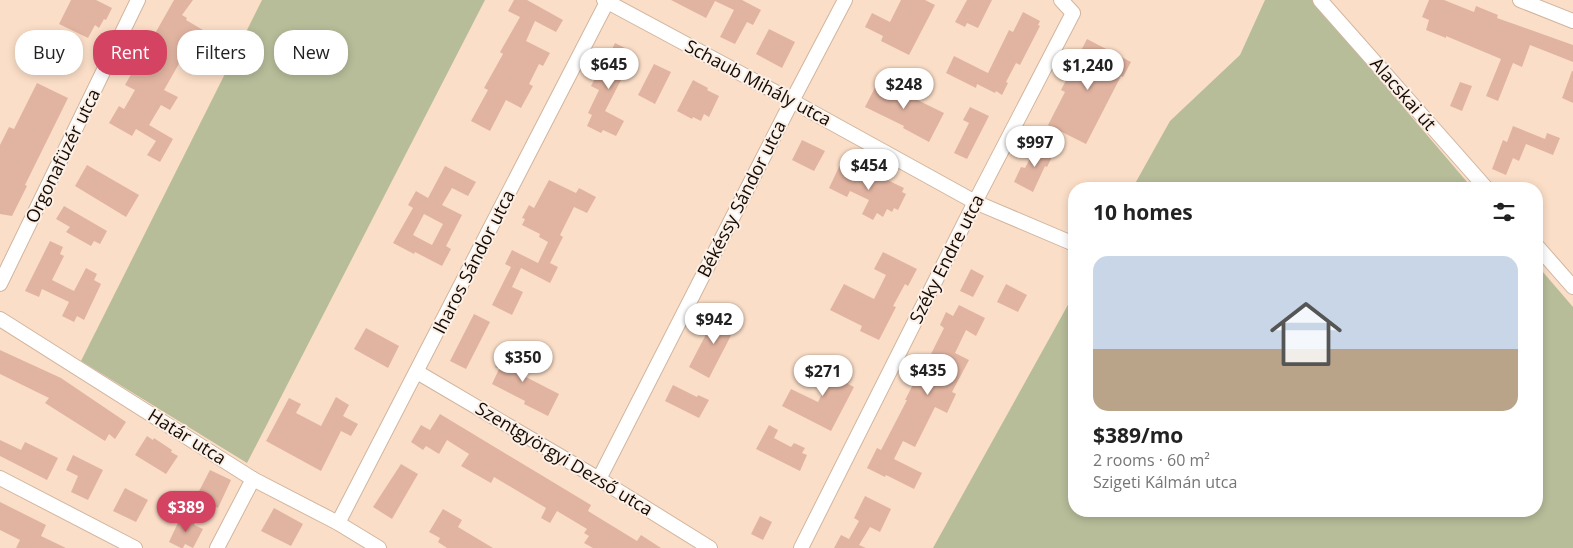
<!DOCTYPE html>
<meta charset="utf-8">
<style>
:root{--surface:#fff;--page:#f2f2f2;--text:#222;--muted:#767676;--accent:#d44462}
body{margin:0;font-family:"Open Sans",sans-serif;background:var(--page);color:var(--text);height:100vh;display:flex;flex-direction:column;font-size:19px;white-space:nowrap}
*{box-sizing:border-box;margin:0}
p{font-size:16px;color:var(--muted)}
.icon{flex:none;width:28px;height:28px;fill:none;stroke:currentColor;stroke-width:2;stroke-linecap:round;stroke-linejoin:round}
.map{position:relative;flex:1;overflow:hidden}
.drawer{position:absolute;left:1068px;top:182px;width:475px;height:335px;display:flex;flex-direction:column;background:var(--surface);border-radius:20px;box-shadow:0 2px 8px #0003}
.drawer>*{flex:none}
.banner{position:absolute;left:15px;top:30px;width:475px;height:45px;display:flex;gap:10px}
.price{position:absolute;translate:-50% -42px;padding:0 11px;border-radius:18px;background:#fff;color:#222;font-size:16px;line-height:32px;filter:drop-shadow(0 1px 2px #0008)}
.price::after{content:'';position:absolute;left:50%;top:30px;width:15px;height:11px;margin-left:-8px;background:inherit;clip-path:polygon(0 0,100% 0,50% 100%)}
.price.selected{background:var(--accent);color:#fff}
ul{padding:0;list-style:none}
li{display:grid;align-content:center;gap:10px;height:265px;padding:0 25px}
li span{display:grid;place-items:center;height:155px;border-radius:15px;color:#555}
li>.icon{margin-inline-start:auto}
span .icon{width:90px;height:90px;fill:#fffc;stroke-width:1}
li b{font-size:21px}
h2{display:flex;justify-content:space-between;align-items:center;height:60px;padding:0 25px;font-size:21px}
.chip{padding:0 18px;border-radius:20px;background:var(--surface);box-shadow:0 2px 8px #0003;font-size:18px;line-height:45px}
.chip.selected{background:var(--accent);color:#fff}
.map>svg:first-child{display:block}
</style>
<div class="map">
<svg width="1573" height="548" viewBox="0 0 1573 548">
<rect width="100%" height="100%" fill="#fbdec7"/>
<!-- green -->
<g fill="#b7bd99">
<path d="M262,0H485L247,463L81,361Z"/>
<path d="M1265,0H1312L1473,189H1132L1170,121L1240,55Z"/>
<path d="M1536,264L1573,307V548H933L1074,294V511H1536Z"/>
</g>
<!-- building -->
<g fill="#e1b4a1" fill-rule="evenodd">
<path d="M71,0H96L112,8L106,20L104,19L99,28L95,25L88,38L59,24Z"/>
<path d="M174,0H193L182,15L187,18L186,20L220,40L210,58L189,46L164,90L178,97L170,110L161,105L149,125L173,139L160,162L147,155L156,141L136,129L132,136L109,123L119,106L124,109L135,90L125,85L138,62L135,60L149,35L153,37Z"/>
<path d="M514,0H527L563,20L556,32L535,21L526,41L550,53L543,66L539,64L529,84L533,86L521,108L506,100L490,131L471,121L488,90L484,88L503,54L500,52L520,17L508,11Z"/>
<path d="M671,0H742L761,10L753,25L747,22L735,44L720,37L734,10L715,1L706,18Z"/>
<path d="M901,0H925L935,5L909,55L881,41L883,36L865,27L872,13L890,22Z"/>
<path d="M967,0H992L978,28L967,23L965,27L955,22Z"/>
<path d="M1429,0H1444L1474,12L1476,6L1498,15L1497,18L1573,45V62L1530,45L1522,67L1513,63L1498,101L1486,96L1501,59L1446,36V38L1426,30L1429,20L1422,17Z"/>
<path d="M1023,12L1040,21L1038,25L1040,26L1020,65L1016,63L1006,82L1008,83L1002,95L996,91L995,93L977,84L976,88L946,73L954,56L988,73L1009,30L1013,32Z"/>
<path d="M769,29L795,42L782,68L756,54Z"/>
<path d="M1087,39L1131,62L1123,77L1121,76L1086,144L1048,125L1065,92L1061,90Z"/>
<path d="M615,43L635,53L605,111L624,121L616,136L603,130L601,133L587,126L592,115L588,113L599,90L591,86L600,69L602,70Z"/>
<path d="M654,64L671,72L655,104L638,95Z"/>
<path d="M1572,71H1573V103L1562,98Z"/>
<path d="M880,78L906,92L905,94L944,113L929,142L903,128L904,126L865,107Z"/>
<path d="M693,80L708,88L707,90L719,96L709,117L704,114L701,121L693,117L692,119L677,111Z"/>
<path d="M1460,82L1472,86L1462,111L1450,106Z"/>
<path d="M37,83L68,98L25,185L27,186L12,216L0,214V145L9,127L14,129Z"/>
<path d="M970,107L989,116L967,159L954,153L969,123L963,120Z"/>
<path d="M1513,126L1545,139L1547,133L1560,138L1553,155L1526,144L1519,161L1513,158L1506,175L1492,169L1503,140L1507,142Z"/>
<path d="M802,140L825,151L814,171L792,160Z"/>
<path d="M1038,143L1055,151L1047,167L1045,166L1033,192L1014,182L1021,167L1025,168Z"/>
<path d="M87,165L139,195L126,217L75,186Z"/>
<path d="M840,165L855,172L857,168L880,179L881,177L904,188L902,192L906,194L898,210L894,208L892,212L887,209L883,217L877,213L873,220L862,214L869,200L850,191L847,197L829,188Z"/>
<path d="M445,166L476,182L468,196L452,188L442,205L462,215L446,246L451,249L442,266L415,252L414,254L393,243L413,208L408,205L416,191L428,198ZM424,214L443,224L432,245L413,235Z"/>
<path d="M549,180L576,193L579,188L596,197L587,213L574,207L560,235L563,237L550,263L558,267L550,283L521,268L512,287L523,292L512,315L492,305L511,267L505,264L512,250L538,263L548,242L539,237L540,234L522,225L525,219L522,218L529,205L534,208Z"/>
<path d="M64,206L107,231L100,244L94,241L91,246L66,232L70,227L56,219Z"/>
<path d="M50,241L63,247L60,254L64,256L52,280L74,291L86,268L97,274L94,280L101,284L84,320L77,316L74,322L62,316L69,302L42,289L39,297L25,291Z"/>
<path d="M883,252L917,269L908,286L905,284L893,306L896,307L879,340L860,331L862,326L830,310L844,284L874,299L886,275L874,269Z"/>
<path d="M971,269L984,276L973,297L960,291Z"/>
<path d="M1006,284L1027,295L1018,312L997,302Z"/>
<path d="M959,305L985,318L976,336L966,330L955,353L969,360L952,392L956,394L947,413L935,407L915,447L903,441L894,459L922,473L914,489L886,475L885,477L867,468L877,448L881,450L907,400H905L918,375L920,376L944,328L940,325L946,312L953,316Z"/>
<path d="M729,313L740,318L709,378L689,367L715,317L724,321Z"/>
<path d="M474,314L490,322L466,369L450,361Z"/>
<path d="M366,328L399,346L388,368L354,349Z"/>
<path d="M0,350L61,378L126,422L115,439L109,434L105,441L45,403L49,398L0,374Z"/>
<path d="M509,350L526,358L525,361L530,364L524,376L559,394L548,416L524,404L525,401L492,384L499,369L495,367L503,351L508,353Z"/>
<path d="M813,358L852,377L848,384L854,387L831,431L782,406L791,389L818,402L829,380L808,370Z"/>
<path d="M673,385L697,397L698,395L709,400L699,418L665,401Z"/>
<path d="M336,397L349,405L343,416L358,424L351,436L341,431L321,471L266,441L289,398L301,404L296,413L321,426Z"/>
<path d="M440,414L591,505L588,511L637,541L641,535L661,548H593L584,543L589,536L584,533L587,529L557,511L550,523L541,518L546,508L494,477L491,483L461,466L469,454L447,440L439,454L426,446L423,450L411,442L421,425L430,430Z"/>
<path d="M769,425L778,430L774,438L791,447L794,443L805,448L802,453L807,455L800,471L756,449Z"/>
<path d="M147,436L153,440L154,438L172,450L171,452L178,456L166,474L135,455Z"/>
<path d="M0,440L21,450L25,442L58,458L47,480L0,456Z"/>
<path d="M73,455L103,470L88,500L71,492L78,476L66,470Z"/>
<path d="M401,464L418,474L392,519L373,507Z"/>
<path d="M210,470L231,480L218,508L196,497Z"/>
<path d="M125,488L148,500L136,522L113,511Z"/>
<path d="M865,496L891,509L880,532L870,527L859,545L866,548H834L841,535L849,539L859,521L854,518Z"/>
<path d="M0,502L46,525L41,536L66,548H16L20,540L0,530Z"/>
<path d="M274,508L303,524L291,546L261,531Z"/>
<path d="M443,509L462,520L458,527L493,548H447L438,542L440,538L429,532Z"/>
<path d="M182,514L196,521L194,525L203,529L193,548L185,544L183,548H181L169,542Z"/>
<path d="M760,516L772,522L763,540L751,534Z"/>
</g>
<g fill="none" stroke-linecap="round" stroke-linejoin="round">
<!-- minor casing -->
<g stroke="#d1b59e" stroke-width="16">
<g id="minor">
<path d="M604,0L792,101L975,202L1074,244"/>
<path d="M1320,0L1487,189"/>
<path d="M1520,0L1573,21"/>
<path d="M1536,245L1573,287"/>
<path d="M0,284L138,0"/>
<path d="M0,319L253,479L338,523L379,548"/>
<path d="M417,372L599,479L710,548"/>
<path d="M0,478L135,548"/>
<path d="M599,479L792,101L845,0"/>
<path d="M338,523L608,0"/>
<path d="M217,548L253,479"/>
<path d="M801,548L975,202L1073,13L1061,0"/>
</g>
</g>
<!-- minor -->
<use href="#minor" stroke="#fff" stroke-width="14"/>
</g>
<g text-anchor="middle" stroke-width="4" stroke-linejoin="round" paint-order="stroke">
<!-- street labels -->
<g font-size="18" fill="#140b04" stroke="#fbefe6">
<text transform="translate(758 83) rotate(28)" y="6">Schaub Mihály utca</text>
<text transform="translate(1403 94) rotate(49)" y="6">Alacskai út</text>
<text transform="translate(63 156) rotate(-64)" y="6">Orgonafüzér utca</text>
<text transform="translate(742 199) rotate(-63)" y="6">Békéssy Sándor utca</text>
<text transform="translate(947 259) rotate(-63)" y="6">Széky Endre utca</text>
<text transform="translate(474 262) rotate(-63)" y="6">Iharos Sándor utca</text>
<text transform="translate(187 437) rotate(32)" y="6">Határ utca</text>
<text transform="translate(564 459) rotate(31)" y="6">Szentgyörgyi Dezső utca</text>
</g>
</g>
</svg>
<b class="price" style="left:609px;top:90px">$645</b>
<b class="price" style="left:1088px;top:91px">$1,240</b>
<b class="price" style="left:904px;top:110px">$248</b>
<b class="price" style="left:1035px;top:168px">$997</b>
<b class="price" style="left:869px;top:191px">$454</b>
<b class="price" style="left:714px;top:345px">$942</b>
<b class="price" style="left:523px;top:383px">$350</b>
<b class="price" style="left:928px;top:396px">$435</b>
<b class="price" style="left:823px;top:397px">$271</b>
<b class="price selected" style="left:186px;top:533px">$389</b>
<div class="banner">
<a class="chip">Buy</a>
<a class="chip selected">Rent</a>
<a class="chip">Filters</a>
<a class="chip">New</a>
</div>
<section class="drawer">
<h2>10 homes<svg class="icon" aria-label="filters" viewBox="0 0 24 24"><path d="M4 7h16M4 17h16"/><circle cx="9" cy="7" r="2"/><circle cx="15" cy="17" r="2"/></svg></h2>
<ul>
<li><span style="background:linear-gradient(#c9d6e8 60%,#b9a48a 0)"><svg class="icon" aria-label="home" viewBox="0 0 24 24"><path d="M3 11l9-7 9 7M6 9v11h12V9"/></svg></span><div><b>$389/mo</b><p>2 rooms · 60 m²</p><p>Szigeti Kálmán utca</p></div></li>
</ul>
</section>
</div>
